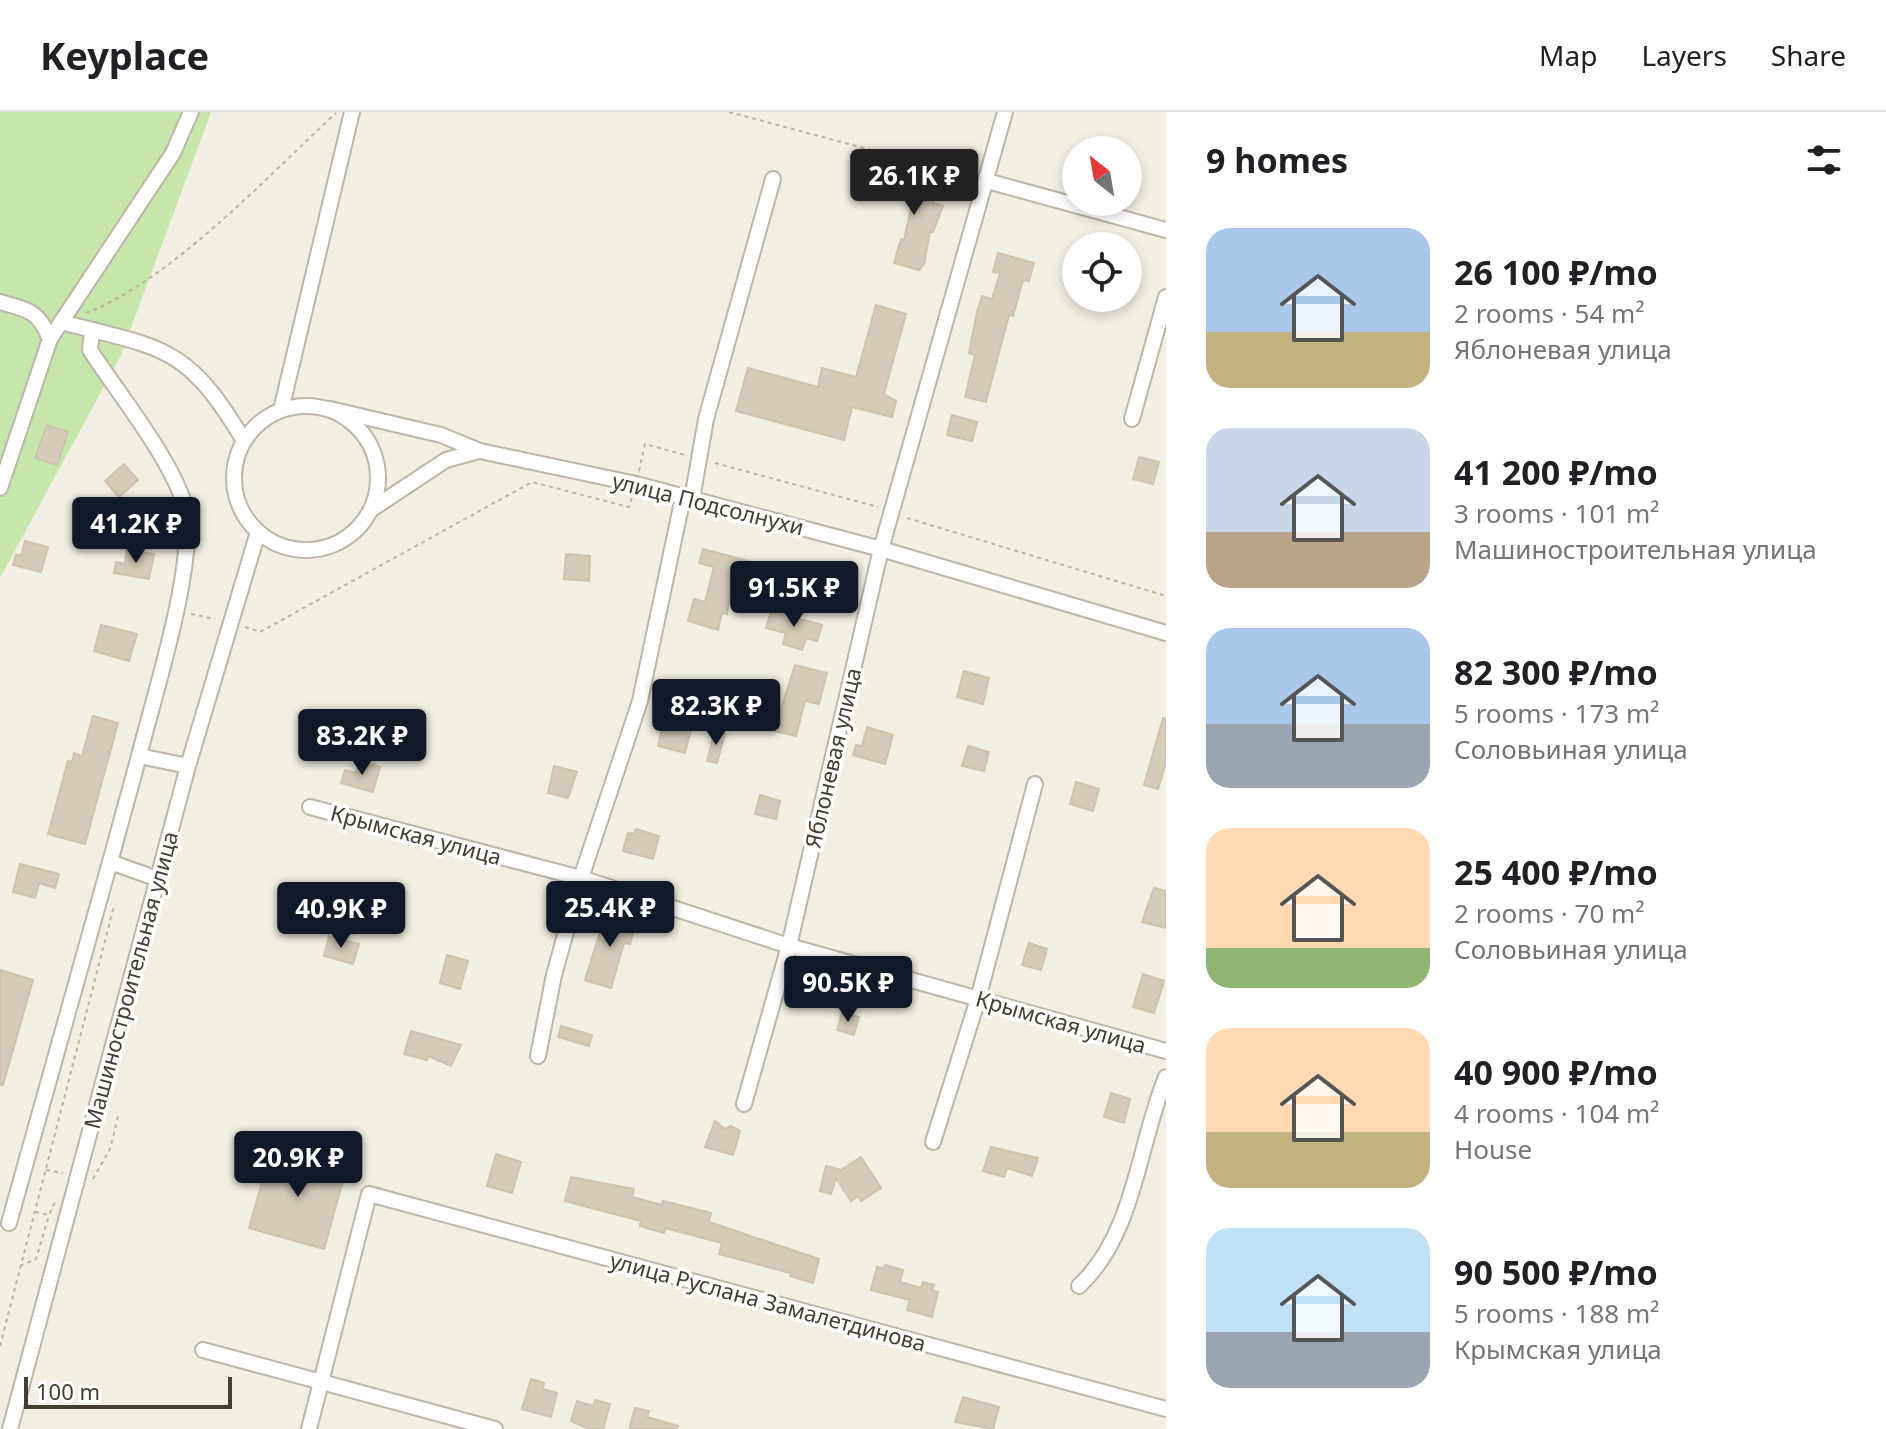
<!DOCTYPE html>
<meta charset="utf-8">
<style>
:root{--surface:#fff;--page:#f6f6f6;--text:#202124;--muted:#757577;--line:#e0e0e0;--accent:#111827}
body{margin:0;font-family:"Noto Sans",sans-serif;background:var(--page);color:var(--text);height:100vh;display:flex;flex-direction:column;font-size:30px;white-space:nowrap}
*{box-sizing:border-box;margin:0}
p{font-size:26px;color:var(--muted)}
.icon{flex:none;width:44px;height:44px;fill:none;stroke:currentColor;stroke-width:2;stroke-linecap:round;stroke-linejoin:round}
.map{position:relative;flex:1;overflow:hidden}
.panel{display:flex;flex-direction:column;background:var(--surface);width:720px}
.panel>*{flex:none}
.needle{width:52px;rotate:329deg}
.controls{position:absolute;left:1062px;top:24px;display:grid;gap:16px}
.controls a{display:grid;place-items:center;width:80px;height:80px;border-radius:50%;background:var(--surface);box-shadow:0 4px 12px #0003;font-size:40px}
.scale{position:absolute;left:24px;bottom:20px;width:208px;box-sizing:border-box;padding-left:8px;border:4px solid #433e33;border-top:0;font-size:22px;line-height:28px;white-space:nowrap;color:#433e33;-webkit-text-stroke:6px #fff;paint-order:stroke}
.price{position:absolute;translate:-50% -68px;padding:0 18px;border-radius:8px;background:var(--accent);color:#fff;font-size:26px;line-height:52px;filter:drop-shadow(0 2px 4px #0008)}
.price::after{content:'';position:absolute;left:50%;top:48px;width:24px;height:18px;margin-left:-12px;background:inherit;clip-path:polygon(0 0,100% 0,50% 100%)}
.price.on{background:#222;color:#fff}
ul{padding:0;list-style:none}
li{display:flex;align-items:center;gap:24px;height:200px;padding:0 40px}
li span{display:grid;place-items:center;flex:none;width:224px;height:160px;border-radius:24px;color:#555}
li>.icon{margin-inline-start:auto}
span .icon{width:96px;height:96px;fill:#fffc;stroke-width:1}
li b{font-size:34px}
h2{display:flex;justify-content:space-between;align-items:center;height:96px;padding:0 40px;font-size:34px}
header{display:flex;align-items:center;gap:48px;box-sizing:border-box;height:112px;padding:0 40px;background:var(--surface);border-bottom:2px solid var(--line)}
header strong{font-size:38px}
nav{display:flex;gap:44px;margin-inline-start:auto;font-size:28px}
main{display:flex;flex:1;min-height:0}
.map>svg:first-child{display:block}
</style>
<header>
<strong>Keyplace</strong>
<nav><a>Map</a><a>Layers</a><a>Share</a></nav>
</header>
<main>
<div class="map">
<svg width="1166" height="1317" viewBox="0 0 1166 1317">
<rect width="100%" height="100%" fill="#f1eee3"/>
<!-- green -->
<path fill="#c7e6ab" d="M0,0H211L121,243L0,466Z"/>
<!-- building -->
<g fill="#d3cab8" stroke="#cdc3ac" stroke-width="2">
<path d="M885,58L929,69L926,81L935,84L933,91L943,94L933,120H930L924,152L919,158L894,151L901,127L904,128L913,87L879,77Z"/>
<path d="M998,141L1034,151L1029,169L1023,168L1013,204L1009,203L986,290L965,285L975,243L969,241L977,200L982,184L992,187L1000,161L993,160Z"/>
<path d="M876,193L906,202L884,282L896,289L892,305L852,295L844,328L736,299L748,256L818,275L822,256L856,265Z"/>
<path d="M952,303L977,310L972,329L947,323Z"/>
<path d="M47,313L68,320L57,353L35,346Z"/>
<path d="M1139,345L1159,350L1153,372L1133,367Z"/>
<path d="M124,352L138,368L119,385L105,369Z"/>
<path d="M153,403L154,423L130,424L129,404Z"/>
<path d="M25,429L48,435L41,460L13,453L16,442L21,444Z"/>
<path d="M703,437L759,452L755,466L733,461L727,502L722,501L718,518L688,509L694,487L705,490L714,455L699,451Z"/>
<path d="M127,438L154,442L149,467L114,461L116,450L125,452Z"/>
<path d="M566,442L590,444L589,469L564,467Z"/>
<path d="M771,499L822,513L817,529L806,526L802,538L783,532L786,521L766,516Z"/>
<path d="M101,513L137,522L129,549L94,539Z"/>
<path d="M795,553L827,561L819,592L805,589L796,624L774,619Z"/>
<path d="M964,559L989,566L983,592L957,585Z"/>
<path d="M93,604L118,611L85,732L48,722L68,649L72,650L74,641L82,644Z"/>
<path d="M1163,606L1166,607V650L1158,677L1144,673Z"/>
<path d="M664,608L692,615L685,641L658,634Z"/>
<path d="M867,615L893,623L885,652L853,643L856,633L862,634Z"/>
<path d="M715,619L725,622L717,651L707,649Z"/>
<path d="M968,634L989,640L984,659L962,654Z"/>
<path d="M359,649L380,655L373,680L341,671L345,658L356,661Z"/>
<path d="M554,654L577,660L568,686L548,681Z"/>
<path d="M1076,670L1099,677L1093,699L1070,692Z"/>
<path d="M760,683L780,689L776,707L755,702Z"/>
<path d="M636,717L659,724L653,747L623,739L628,721L634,722Z"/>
<path d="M20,752L59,762L55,776L39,771L35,786L13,780Z"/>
<path d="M1154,776L1166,779V816L1142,810Z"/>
<path d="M606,801L636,809L630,832L624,831L611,876L585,868Z"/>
<path d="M329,824L359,832L353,852L324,844Z"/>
<path d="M1029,831L1047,837L1041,858L1022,853Z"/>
<path d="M447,843L468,849L460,877L440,871Z"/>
<path d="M806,854L841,863L835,886L803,877Z"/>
<path d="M0,858L33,868L3,973H0Z"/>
<path d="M1143,862L1164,869L1154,901L1133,895Z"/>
<path d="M842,901L859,905L854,923L837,918Z"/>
<path d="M561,914L592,923L589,934L558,925Z"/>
<path d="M411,919L461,933L451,954L428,944L427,948L404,942Z"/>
<path d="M1111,981L1130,987L1124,1011L1104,1005Z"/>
<path d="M715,1009L725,1017L731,1014L740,1019L733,1043L705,1035Z"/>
<path d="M991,1035L1038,1046L1032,1064L1007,1056L1004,1065L983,1059Z"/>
<path d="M271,1037L346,1058L324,1137L249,1116Z"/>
<path d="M496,1042L521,1050L512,1081L487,1074Z"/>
<path d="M861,1045L881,1076L861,1089L858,1084L851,1089L836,1066L831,1082L820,1079L826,1054L841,1058Z"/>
<path d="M571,1065L634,1077L632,1085L662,1093L663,1089L711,1101L709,1110L819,1147L813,1171L790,1164V1161L719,1142L722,1131L665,1116L664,1121L640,1114L641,1109L565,1089Z"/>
<path d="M885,1153L903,1158L900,1170L921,1176L923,1170L934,1173L932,1178L938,1180L932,1205L907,1198L910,1188L871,1178L877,1155L884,1157Z"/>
<path d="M531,1267L544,1271L543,1277L557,1281L551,1305L522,1297Z"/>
<path d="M963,1285L999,1295L993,1317L955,1310Z"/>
<path d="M595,1288L610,1292L603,1317H589L571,1309L577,1289L593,1294Z"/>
<path d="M635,1296L649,1299L647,1305L678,1314L677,1317H629Z"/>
</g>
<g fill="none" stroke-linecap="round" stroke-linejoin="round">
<!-- minor casing -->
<g stroke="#bcb6a6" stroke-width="18">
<g id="minor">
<path d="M987,69L1166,118"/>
<path d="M0,190C28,198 38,198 50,227"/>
<path d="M61,210C164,237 186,232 244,329"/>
<path d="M92,218L90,238C118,281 166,340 183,388C201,441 153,586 139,644"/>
<circle cx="306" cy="366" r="72"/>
<path d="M330,297L441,323L480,339L636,372L881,437L1166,521"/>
<path d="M281,298L352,0"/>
<path d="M1132,307L1166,185"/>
<path d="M0,376L50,227L173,41L191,0"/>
<path d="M692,387L706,307L773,67"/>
<path d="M372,397L446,348L479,339"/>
<path d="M310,695L581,766L789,834L1166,939"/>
<path d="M158,767L110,750L139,644L188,654"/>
<path d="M538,944L554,863L581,766L640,589L683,385"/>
<path d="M744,992L789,834L881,437L1005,0"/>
<path d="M933,1030L978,887L1035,672"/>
<path d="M9,1111L110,750"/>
<path d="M1079,1174C1135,1122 1138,1033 1166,965"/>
<path d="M203,1238L495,1317"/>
<path d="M10,1317L188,654L258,420"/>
<path d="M309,1317L369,1082L1166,1297"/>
</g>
</g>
<!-- path -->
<g stroke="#beb397" stroke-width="2" stroke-dasharray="4 4" stroke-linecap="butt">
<path d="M729,0L972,65"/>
<path d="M86,201C169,170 270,62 336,1"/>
<path d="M715,351L878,395"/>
<path d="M639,359L645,332L685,343"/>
<path d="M907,406L1166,484"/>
<path d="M191,502L215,507"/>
<path d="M245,515L260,520L532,370L629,395L632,385"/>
<path d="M46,1058L63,1061"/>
<path d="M93,1067L110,1037L119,1001"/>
<path d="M35,1100L49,1103L55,1090"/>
<path d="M20,1154L36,1147L49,1103"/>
<path d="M0,1234L114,794"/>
</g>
<!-- minor -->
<use href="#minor" stroke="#fff" stroke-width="14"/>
</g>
<g text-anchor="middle" stroke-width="7" stroke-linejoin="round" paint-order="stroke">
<!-- street labels -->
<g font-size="22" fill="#433e33" stroke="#fff">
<text transform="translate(708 392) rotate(14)" y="8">улица Подсолнухи</text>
<text transform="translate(833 646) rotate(-77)" y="8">Яблоневая улица</text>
<text transform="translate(416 723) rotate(15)" y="8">Крымская улица</text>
<text transform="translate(131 868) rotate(-75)" y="8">Машиностроительная улица</text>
<text transform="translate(1061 910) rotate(16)" y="8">Крымская улица</text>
<text transform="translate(768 1190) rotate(15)" y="8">улица Руслана Замалетдинова</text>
</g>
</g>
</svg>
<div class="controls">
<a><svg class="needle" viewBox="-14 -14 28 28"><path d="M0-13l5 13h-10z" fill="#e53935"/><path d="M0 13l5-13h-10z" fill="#757577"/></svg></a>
<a><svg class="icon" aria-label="locate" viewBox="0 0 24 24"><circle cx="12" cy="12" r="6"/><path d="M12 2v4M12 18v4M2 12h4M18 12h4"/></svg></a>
</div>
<div class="scale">100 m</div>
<b class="price on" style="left:914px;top:105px">26.1K ₽</b>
<b class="price" style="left:136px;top:453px">41.2K ₽</b>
<b class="price" style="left:794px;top:517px">91.5K ₽</b>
<b class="price" style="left:716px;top:635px">82.3K ₽</b>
<b class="price" style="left:362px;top:665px">83.2K ₽</b>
<b class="price" style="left:610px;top:837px">25.4K ₽</b>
<b class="price" style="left:341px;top:838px">40.9K ₽</b>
<b class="price" style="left:848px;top:912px">90.5K ₽</b>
<b class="price" style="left:298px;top:1087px">20.9K ₽</b>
</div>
<section class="panel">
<h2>9 homes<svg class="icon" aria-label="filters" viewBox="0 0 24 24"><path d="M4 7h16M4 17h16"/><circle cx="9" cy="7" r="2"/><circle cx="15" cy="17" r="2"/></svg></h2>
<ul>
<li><span style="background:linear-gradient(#a9c7e8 65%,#c2b280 0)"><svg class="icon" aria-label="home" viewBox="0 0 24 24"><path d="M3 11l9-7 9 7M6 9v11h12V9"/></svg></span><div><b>26 100 ₽/mo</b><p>2 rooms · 54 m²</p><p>Яблоневая улица</p></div></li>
<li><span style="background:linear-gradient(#c9d6e8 65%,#b9a48a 0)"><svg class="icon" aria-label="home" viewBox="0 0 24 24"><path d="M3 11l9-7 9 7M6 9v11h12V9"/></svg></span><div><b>41 200 ₽/mo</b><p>3 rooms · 101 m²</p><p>Машиностроительная улица</p></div></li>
<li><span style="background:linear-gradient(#a9c7e8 60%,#9aa5b1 0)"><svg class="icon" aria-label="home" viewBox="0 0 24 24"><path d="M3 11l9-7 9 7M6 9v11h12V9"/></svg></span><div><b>82 300 ₽/mo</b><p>5 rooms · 173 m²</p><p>Соловьиная улица</p></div></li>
<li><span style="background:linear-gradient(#ffd9b3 75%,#8fb573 0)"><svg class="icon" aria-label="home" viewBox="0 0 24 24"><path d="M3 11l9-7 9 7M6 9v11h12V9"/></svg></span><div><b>25 400 ₽/mo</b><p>2 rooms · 70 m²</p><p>Соловьиная улица</p></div></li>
<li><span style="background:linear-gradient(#ffd9b3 65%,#c2b280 0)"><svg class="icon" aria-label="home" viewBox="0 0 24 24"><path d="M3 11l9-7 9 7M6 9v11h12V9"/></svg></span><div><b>40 900 ₽/mo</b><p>4 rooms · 104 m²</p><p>House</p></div></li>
<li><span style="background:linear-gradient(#bfe0f5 65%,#9aa5b1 0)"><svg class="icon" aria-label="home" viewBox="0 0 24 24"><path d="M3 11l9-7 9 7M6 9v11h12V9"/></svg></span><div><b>90 500 ₽/mo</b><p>5 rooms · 188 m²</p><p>Крымская улица</p></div></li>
</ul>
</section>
</main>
